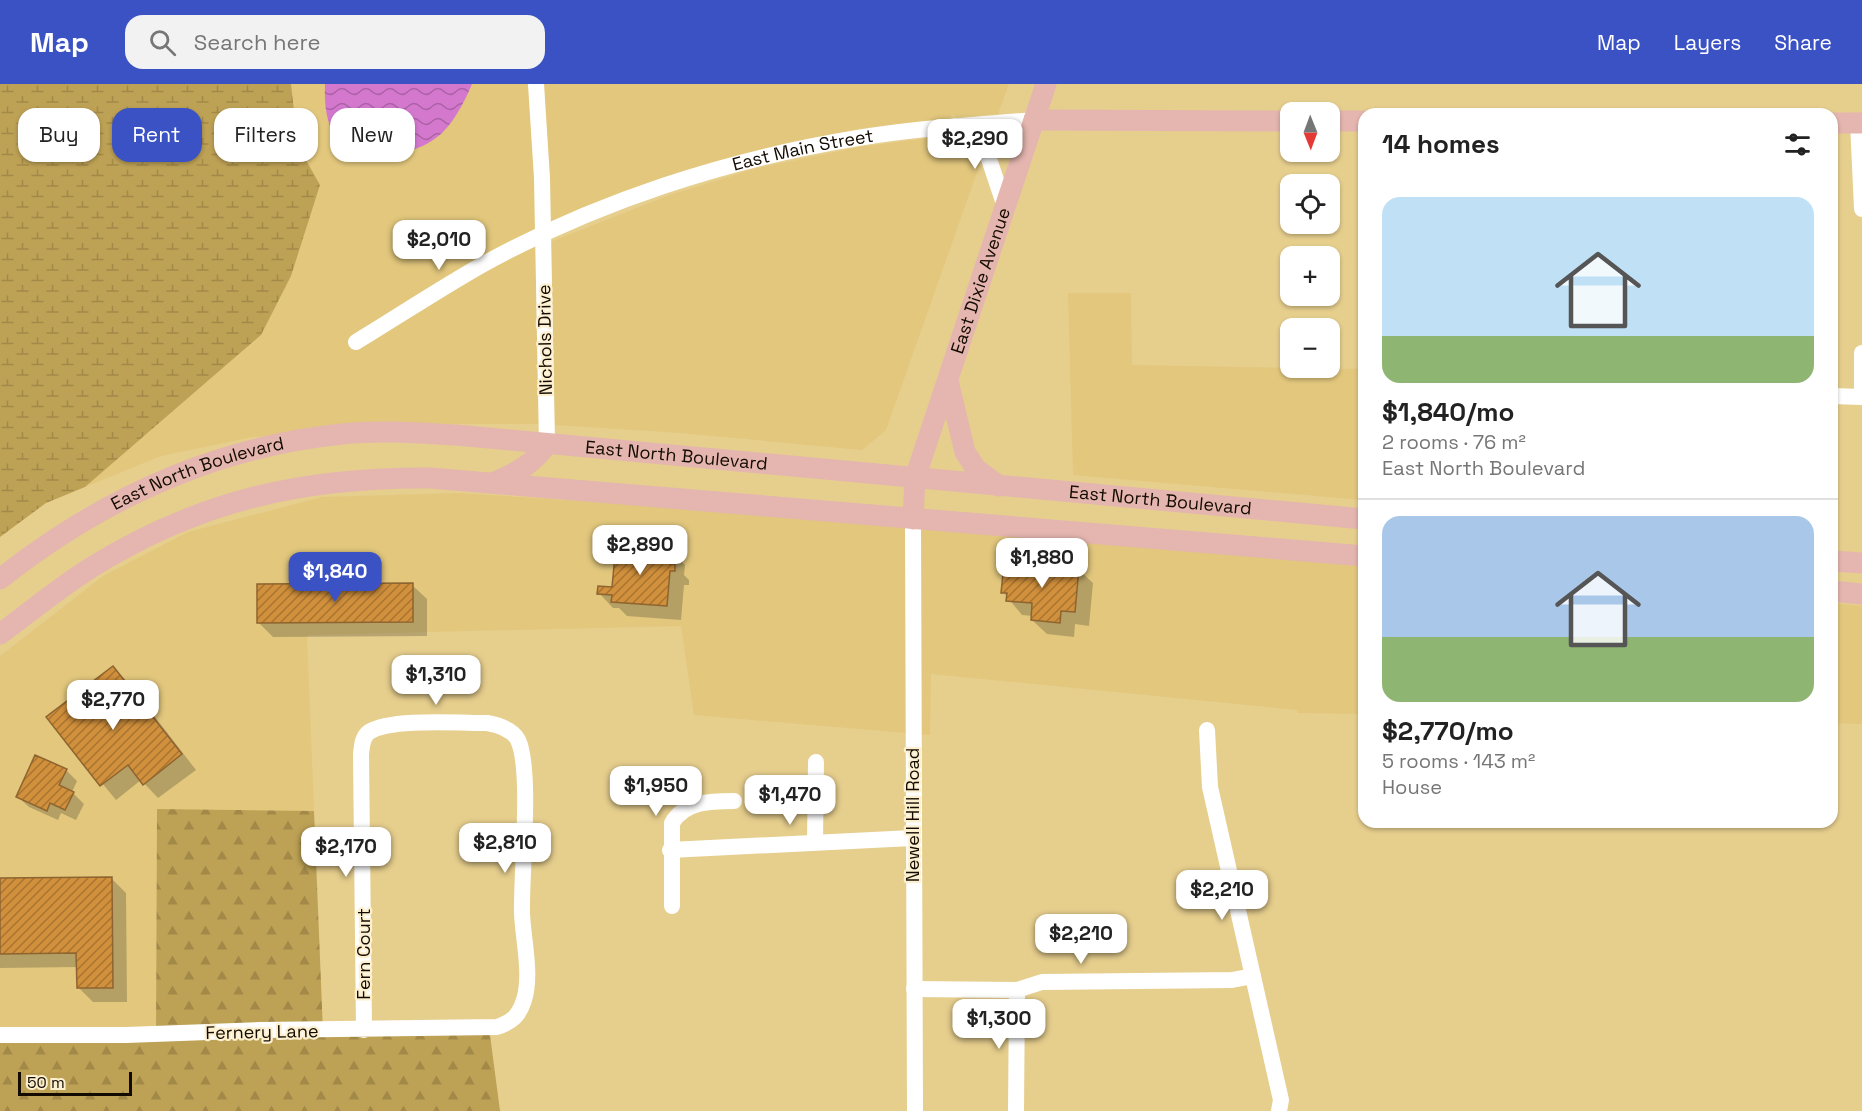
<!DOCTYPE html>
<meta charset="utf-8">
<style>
:root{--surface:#fff;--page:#f2f2f2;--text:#222;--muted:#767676;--line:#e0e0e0;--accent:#3b52c5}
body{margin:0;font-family:"Space Grotesk",sans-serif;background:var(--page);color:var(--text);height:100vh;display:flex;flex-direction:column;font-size:22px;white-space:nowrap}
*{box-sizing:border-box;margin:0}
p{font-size:20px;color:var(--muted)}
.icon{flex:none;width:33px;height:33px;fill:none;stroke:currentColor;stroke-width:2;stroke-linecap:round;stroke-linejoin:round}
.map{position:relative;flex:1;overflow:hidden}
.panel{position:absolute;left:1358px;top:24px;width:480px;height:720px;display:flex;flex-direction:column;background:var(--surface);border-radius:18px;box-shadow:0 2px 4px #0004}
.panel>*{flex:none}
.banner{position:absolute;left:18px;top:24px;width:570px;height:54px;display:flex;gap:12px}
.needle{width:39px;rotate:179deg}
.buttons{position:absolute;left:1280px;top:18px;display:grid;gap:12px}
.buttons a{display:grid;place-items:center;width:60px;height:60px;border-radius:12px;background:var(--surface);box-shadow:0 2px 4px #0004;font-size:30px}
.scale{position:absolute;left:18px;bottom:15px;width:114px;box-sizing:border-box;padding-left:6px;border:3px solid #130a00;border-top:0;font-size:16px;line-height:21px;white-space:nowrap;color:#130a00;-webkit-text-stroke:4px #fcf0d0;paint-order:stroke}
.price{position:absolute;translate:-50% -51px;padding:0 14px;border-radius:12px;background:#fff;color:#222;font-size:20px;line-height:39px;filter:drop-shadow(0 2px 3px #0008)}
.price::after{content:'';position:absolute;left:50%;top:36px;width:18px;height:14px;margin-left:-9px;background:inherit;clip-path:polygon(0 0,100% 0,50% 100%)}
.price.active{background:var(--accent);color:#fff}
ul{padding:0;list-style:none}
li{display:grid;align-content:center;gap:12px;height:318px;padding:0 24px}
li+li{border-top:2px solid var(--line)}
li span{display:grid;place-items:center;height:186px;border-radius:18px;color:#555}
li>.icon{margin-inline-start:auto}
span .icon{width:108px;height:108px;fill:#fffc;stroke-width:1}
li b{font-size:26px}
h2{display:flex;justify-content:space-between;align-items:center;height:72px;padding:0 24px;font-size:26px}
.pill{padding:0 21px;border-radius:18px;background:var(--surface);box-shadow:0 2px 4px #0004;font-size:21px;line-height:54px}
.pill.active{background:var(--accent);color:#fff}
header{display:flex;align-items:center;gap:36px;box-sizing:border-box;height:84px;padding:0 30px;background:var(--accent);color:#fff}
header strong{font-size:28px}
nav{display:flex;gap:33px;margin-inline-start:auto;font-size:21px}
.search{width:420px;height:54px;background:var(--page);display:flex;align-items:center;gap:15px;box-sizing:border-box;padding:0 21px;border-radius:18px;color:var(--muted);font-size:22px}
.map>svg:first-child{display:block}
</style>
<header>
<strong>Map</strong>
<div class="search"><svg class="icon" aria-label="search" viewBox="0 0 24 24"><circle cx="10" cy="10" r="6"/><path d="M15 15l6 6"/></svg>Search here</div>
<nav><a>Map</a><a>Layers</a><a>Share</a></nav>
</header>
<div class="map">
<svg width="1862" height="1027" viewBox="0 0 1862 1027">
<defs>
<pattern id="forest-firs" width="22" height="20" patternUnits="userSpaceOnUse" patternTransform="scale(1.5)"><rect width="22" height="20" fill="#bda155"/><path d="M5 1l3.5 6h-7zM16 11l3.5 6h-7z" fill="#a28948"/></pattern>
<pattern id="wetland-marsh" width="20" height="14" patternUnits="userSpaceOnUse" patternTransform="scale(1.5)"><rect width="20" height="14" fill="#bda155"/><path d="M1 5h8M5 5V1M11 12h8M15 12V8" fill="none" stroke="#a28948"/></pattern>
<pattern id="water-waves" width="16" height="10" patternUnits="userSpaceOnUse" patternTransform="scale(1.5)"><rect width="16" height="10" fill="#d478ce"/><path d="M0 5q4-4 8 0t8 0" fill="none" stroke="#ab61a5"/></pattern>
<pattern id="building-hatch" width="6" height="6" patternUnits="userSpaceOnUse" patternTransform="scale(1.5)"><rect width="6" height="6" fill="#d1903c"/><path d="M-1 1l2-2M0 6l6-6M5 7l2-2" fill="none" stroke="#a87430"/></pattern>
</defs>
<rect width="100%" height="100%" fill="#e6ce8d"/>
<!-- built -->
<g fill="#e2c77d">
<path d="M291,0H325L330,42L337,55L352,67L462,21L472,0H528L535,94L539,340H424L253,353L161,372L85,403L261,251L291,192L320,101L298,62Z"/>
<path d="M544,0H1009L998,30L957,33L953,30L950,34L857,45L788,59L718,77L550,139Z"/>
<path d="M953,51L981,77L886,346L862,366L680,349L555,341L550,158L670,111L754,85L859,63Z"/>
<path d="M1068,209H1131L1132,281L1363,285V416L1073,391Z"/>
<path d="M460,409L658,422L1363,481V630L1298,629L1297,626L931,590L930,651L694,631L681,542L307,551L314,727L157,725L156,950L0,956V572L103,492L188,448L322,413Z"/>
<path d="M1832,519L1862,522V640L1832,639Z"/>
</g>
<!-- forest -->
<path fill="url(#forest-firs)" d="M157,725L314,727L323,948L490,951L500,1027H0V956L156,949Z"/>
<!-- wetland -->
<path fill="url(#wetland-marsh)" d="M0,0H291L298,62L320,101L291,192L261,251L85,403L46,419L0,453Z"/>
<!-- water -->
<path fill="url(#water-waves)" d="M325,0H472C464,19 451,45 433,56C419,66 406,67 390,69C339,74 323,49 325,0Z"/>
<!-- shadow -->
<g fill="#0003">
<path d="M671,466L685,481L684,491L689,496V501H684L681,536L627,532L619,524H613L599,509L614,505Z"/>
<path d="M1078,485L1093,499L1089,542L1075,540L1074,553L1047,550L1032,536L1033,532L1022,531L1003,508Z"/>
<path d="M412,501L427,515V552L273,553L258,538Z"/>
<path d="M113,584L128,598L196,686L158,714L141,696L116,716L48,633Z"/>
<path d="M66,686L77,697L72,708L84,720L76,736L61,729L58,736L29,723L18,713Z"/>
<path d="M112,795L126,809L127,918H93L78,903V883L0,884V796Z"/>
</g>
<!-- building -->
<g fill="url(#building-hatch)" stroke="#8e6430" stroke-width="1.5">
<path d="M616,461L671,465L670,480H675V487H670L667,522L611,518L612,511L597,510L598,502L612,503Z"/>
<path d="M1034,479L1079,484L1075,528L1061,527L1060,539L1031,536L1032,519L1006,517L1007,509H1001L1004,480L1034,482Z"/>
<path d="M413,499V538L257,539V500Z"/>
<path d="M113,582L182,670L143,701L128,681L100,702L46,633Z"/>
<path d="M35,671L67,685L59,701L74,708L65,726L50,719L47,727L16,713Z"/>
<path d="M112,793L113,904H77L76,869L0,870V794Z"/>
</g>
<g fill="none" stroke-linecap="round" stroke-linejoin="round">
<!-- minor -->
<g stroke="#fff" stroke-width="16">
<path d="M536,0L542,94L547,360"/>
<path d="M1858,39L1862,125"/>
<path d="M955,42L988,72L1005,123"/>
<path id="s1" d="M356,258C397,233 438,206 480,182C595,118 728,75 858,54C916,44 975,41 1034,36"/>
<path d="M1862,269V309"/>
<path d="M1832,312L1862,313"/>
<path d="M913,435L915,1027"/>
<path d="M1207,646L1210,703L1281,1016L1279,1027"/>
<path d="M815,758L816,678"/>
<path d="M670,766L912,754"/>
<path d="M672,822V739C685,717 711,717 734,717"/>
<path d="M914,905L1017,906L1042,898L1232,896L1253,892"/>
<path d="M0,951H126L260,946L497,943C512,938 519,932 524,916C532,890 523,856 522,829C521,791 532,685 518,656C512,645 499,641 487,639C460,639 390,634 369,648C362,653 362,662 361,670L364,946"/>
<path d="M1016,1027L1017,906"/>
</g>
<!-- major -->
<g stroke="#e4b6af" stroke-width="21">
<path d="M1034,36L1290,37"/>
<path d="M1329,37H1364"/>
<path d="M1832,39H1862"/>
<path d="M948,297L965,368L976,385L999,402"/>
<path d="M495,398C518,388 533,380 547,360"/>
<path id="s2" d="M913,435L915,394L1046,0"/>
<path d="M1832,477L1862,479"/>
<path id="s3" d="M0,495C100,416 215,363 342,350C380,346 418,349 456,351L1364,435"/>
<path d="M1832,507L1862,510"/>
<path d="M0,550C30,528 60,503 92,483C200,416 305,393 430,394L1364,472"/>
</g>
</g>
<g text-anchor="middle" stroke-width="4.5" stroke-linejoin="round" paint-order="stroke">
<!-- street labels -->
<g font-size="18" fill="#130a00" stroke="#fcf0d0">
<text dy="6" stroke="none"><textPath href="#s1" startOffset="490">East Main Street</textPath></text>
<text dy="6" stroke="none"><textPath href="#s2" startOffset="249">East Dixie Avenue</textPath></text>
<text transform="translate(545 256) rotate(-91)" y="6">Nichols Drive</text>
<text dy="6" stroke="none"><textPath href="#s3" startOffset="712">East North Boulevard</textPath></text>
<text dy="6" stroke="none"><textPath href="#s3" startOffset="226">East North Boulevard</textPath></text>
<text dy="6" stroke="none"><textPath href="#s3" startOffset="1198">East North Boulevard</textPath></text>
<text transform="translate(913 731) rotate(-90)" y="6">Newell Hill Road</text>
<text transform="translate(364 870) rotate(-90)" y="6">Fern Court</text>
<text transform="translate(262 948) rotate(-1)" y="6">Fernery Lane</text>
</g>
</g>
</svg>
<div class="buttons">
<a><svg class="needle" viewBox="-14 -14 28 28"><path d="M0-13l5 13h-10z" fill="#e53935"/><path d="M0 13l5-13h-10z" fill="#767676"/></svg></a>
<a><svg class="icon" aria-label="locate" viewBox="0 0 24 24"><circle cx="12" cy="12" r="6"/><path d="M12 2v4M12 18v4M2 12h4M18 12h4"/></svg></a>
<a>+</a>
<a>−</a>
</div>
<div class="scale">50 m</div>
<b class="price" style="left:975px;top:86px">$2,290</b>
<b class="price" style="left:439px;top:187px">$2,010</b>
<b class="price" style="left:640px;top:492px">$2,890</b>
<b class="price" style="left:1042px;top:505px">$1,880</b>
<b class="price active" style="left:335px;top:519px">$1,840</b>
<b class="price" style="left:436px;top:622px">$1,310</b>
<b class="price" style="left:113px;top:647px">$2,770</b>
<b class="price" style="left:656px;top:733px">$1,950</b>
<b class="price" style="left:790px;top:742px">$1,470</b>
<b class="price" style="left:505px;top:790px">$2,810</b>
<b class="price" style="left:346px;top:794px">$2,170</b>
<b class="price" style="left:1222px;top:837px">$2,210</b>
<b class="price" style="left:1081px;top:881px">$2,210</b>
<b class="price" style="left:999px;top:966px">$1,300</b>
<div class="banner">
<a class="pill">Buy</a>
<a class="pill active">Rent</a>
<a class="pill">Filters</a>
<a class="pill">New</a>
</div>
<section class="panel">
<h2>14 homes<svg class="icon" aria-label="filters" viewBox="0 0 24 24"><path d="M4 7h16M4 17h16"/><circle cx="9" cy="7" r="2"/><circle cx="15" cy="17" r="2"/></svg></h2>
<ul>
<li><span style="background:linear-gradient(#bfe0f5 75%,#8fb573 0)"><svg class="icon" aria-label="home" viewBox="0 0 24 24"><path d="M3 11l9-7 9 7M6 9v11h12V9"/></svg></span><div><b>$1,840/mo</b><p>2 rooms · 76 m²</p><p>East North Boulevard</p></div></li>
<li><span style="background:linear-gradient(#a9c7e8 65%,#8fb573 0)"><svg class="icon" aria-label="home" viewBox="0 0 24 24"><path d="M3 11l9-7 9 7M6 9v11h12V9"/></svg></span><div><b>$2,770/mo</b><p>5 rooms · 143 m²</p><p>House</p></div></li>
</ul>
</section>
</div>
